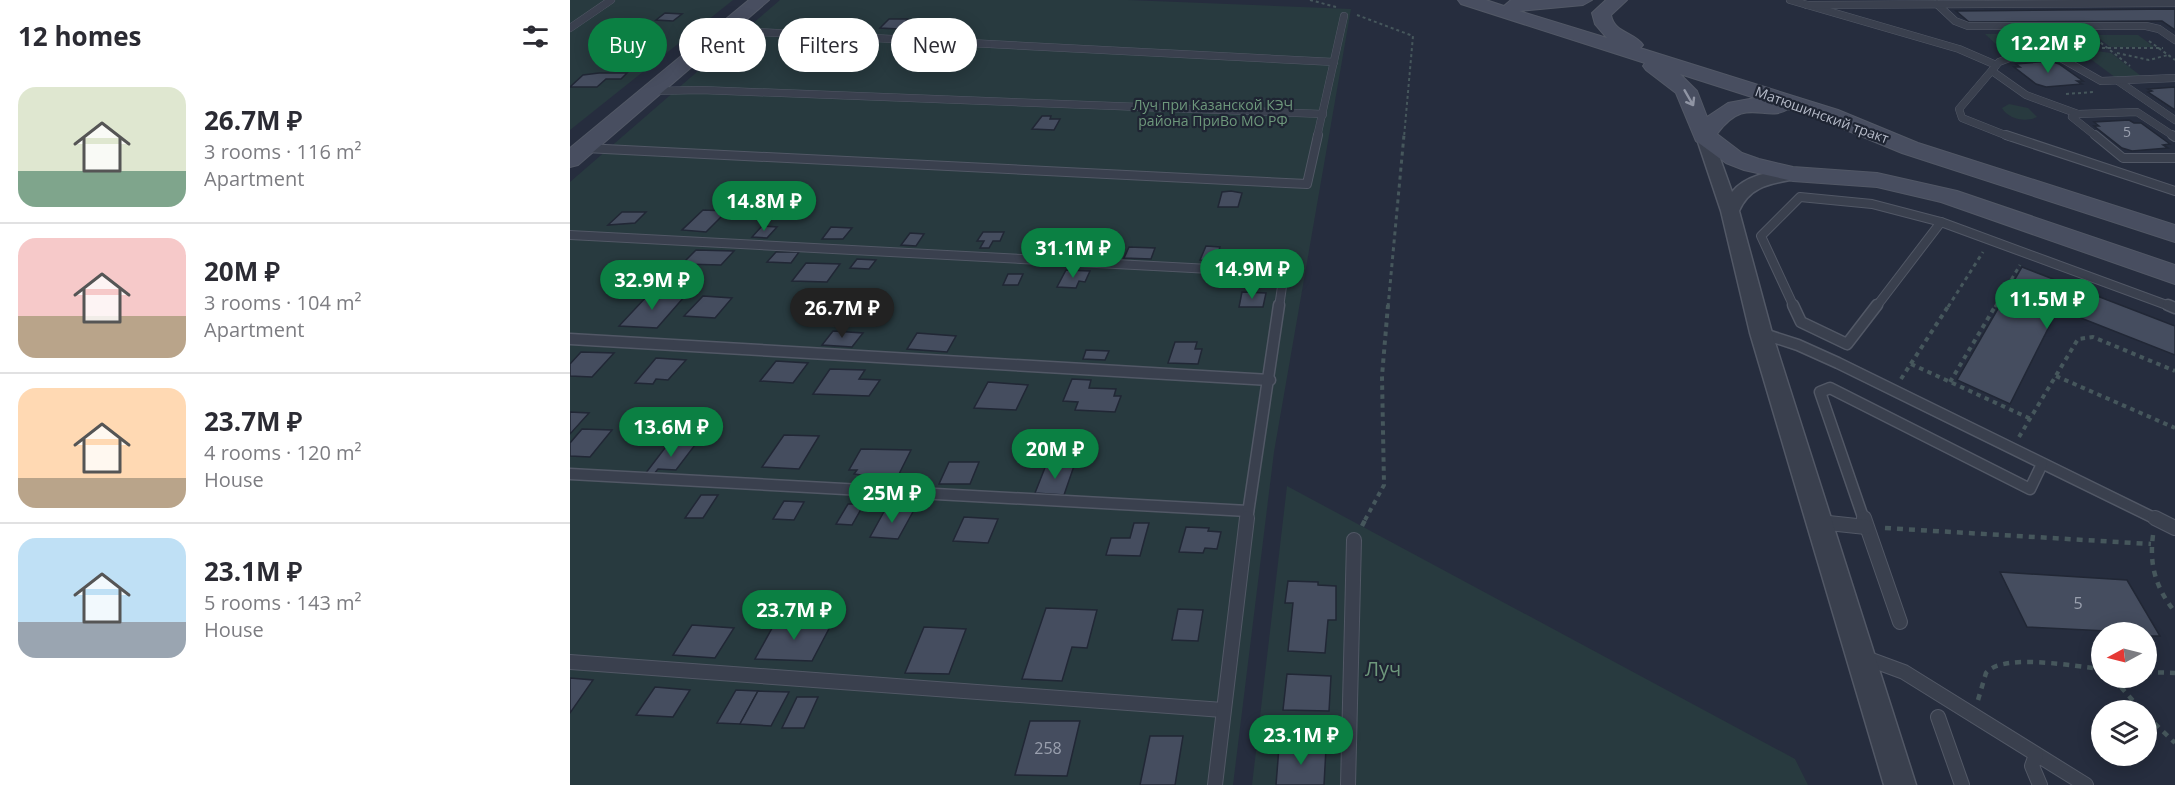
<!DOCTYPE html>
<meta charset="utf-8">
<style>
:root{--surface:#fff;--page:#f2f2f3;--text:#2b2b33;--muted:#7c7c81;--line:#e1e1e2;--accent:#0b8043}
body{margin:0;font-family:"Open Sans",sans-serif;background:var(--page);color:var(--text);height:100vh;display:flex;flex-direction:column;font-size:22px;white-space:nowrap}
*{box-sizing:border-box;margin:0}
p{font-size:20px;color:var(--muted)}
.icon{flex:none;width:33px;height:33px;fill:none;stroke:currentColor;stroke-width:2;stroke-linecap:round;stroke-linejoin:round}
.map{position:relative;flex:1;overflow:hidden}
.sheet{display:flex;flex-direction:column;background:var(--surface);width:570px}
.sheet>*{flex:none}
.banner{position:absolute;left:18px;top:18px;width:570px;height:54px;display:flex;gap:12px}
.needle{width:39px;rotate:263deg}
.buttons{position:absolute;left:1521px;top:622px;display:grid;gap:12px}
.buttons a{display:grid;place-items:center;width:66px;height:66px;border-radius:50%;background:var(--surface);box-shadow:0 3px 15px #0003;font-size:30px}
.price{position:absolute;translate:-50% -51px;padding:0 14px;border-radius:21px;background:var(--accent);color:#fff;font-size:20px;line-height:39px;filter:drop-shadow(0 2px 3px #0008)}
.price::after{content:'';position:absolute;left:50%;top:36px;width:18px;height:14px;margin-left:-9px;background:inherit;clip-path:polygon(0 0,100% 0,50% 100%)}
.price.current{background:#222;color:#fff}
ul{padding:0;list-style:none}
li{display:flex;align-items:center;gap:18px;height:150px;padding:0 18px}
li+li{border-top:2px solid var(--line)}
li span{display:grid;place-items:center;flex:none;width:168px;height:120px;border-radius:18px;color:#555}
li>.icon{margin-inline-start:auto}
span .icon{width:72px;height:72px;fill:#fffc;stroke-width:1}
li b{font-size:26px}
h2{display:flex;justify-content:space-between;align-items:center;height:72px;padding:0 18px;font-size:26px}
.tag{padding:0 21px;border-radius:27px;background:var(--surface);box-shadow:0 3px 15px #0003;font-size:21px;line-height:54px}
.tag.current{background:var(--accent);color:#fff}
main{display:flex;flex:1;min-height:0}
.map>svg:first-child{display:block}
</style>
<main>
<section class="sheet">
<h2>12 homes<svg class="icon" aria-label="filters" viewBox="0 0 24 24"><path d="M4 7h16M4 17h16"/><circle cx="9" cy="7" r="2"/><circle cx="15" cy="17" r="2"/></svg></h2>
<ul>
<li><span style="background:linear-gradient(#dfe7d0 70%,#7fa58c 0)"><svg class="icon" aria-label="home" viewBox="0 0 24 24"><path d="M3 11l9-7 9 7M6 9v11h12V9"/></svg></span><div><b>26.7M ₽</b><p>3 rooms · 116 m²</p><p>Apartment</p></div></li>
<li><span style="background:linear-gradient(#f6c9c9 65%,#b9a48a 0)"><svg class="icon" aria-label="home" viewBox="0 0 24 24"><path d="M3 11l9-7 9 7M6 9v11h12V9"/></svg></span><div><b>20M ₽</b><p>3 rooms · 104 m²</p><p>Apartment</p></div></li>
<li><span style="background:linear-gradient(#ffd9b3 75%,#b9a48a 0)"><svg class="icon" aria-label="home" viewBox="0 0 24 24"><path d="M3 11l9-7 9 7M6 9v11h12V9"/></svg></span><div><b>23.7M ₽</b><p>4 rooms · 120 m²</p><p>House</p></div></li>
<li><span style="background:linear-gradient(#bfe0f5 70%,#9aa5b1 0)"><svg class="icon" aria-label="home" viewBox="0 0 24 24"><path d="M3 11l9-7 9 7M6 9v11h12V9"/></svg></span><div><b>23.1M ₽</b><p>5 rooms · 143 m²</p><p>House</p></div></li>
</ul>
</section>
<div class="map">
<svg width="1605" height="785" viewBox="0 0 1605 785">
<rect width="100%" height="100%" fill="#262d3e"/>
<!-- green -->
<g fill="#283a3f">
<path d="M0,0H163L0,130Z"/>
<path d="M210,0H558L781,9L704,452L663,785H0V182Z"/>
<path d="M1480,33L1497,47L1430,48L1415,34Z"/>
<path d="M1525,35H1568L1584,47H1540Z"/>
<path d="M1526,51L1541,53L1571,76L1546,78L1514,54Z"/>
<path d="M1439,104L1458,108L1467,117C1456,123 1438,119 1432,108Z"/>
<path d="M717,486L1225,759L1238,785H682Z"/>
</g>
<!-- building -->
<g fill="#454d5f" stroke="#212735" stroke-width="1.5">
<path d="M1605,9V30L1592,21L1399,22L1386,11Z"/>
<path d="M95,13L112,14L103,21L86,20Z"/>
<path d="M319,19H338L329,29L310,28Z"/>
<path d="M78,46H86L64,63H55L65,56L53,58L33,55L42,49H74Z"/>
<path d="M1480,61L1489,64L1513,81H1507L1512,84L1476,87L1466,84L1444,67H1450L1446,64Z"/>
<path d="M29,73H57L51,79H36L27,87H0L13,75Z"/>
<path d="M1605,87V110L1578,92L1582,91L1578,89Z"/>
<path d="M472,116H481L480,119H490L484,130L462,129Z"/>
<path d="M1559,120L1564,123H1571L1600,144L1593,145L1598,148L1562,151L1552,148L1524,126H1529L1524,122Z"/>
<path d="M661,191L672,193L668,207H648L652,192Z"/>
<path d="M133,210L157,211L136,232L112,230Z"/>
<path d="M52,212H76L65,223L38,225Z"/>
<path d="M192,226L207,227L197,238L182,237Z"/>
<path d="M261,227L282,228L273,239H252Z"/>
<path d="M413,232H434L430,241H423L419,248H410L414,241H407Z"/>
<path d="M340,233L354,234L346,246L331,245Z"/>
<path d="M636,246L650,247L645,261L630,260Z"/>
<path d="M559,247L585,248L581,259L554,258Z"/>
<path d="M126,250L164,251L151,265L112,264Z"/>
<path d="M206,252H229L221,263L197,262Z"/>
<path d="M287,259L306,260L299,269L280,268Z"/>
<path d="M236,263L270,264L257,282L222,281Z"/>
<path d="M1452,267L1605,326V355L1488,309L1440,404L1387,380Z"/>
<path d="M496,270L520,271L515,282L509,281L506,288L487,287Z"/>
<path d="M438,274H453L448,285H433Z"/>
<path d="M672,292L696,293L693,307H669Z"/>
<path d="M78,295L115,296L87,328L49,326Z"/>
<path d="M133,296L162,298L145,318L114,316Z"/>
<path d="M263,331L293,333L282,347L252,345Z"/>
<path d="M347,333L386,336L377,352L337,349Z"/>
<path d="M605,342H627L625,349H632L628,364L598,363Z"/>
<path d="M516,350L539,351L535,360L513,359Z"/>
<path d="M11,352L44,353L22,377L0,376V364Z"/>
<path d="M86,358L116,360L98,380L86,379L83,384L65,383Z"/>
<path d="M206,361L238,363L223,383L190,381Z"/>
<path d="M260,369L295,370L289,379L310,380L299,396L243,394Z"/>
<path d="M502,379L521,380L519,388L546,389L544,396H551L545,412L505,410L508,402L493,401Z"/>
<path d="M418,382L458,385L446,410L404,408Z"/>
<path d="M0,412L19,413L0,434Z"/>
<path d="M12,429L42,430L20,457L0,456V443Z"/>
<path d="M214,435L249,436L229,469L192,467Z"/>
<path d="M98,444L125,445L106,470L88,469L84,474H75Z"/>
<path d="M291,449L341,450L328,476L318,475L315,482L288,481L292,475L284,474L287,470H279Z"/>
<path d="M379,462H409L400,484H369Z"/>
<path d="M476,465L504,466L494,495L465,493Z"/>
<path d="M131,495H148L133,518H115Z"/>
<path d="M214,501L234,502L224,520L203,519Z"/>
<path d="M278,504H294L282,525L266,524Z"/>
<path d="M316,508L344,510L328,539L300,537Z"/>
<path d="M394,517L428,519L418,543L383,541Z"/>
<path d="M564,523H579L570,556L536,555L541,538H560Z"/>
<path d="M616,527L639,528L638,531L651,532L647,549L635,548L633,553L609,552Z"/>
<path d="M1430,572L1557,580L1590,636H1576V633L1457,627Z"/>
<path d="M718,581L748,582V585L766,586V620H758L755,653L718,651L723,603H715Z"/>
<path d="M476,608L527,610L517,648L502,647L492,681L452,679Z"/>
<path d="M608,609L633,610L628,641L602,640Z"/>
<path d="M206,621L262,623L242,661L185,659Z"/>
<path d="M122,625L164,628L145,658L103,655Z"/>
<path d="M354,627L396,629L379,674L335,673Z"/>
<path d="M717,674L761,676L759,711L713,710Z"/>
<path d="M0,678L23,680L0,713Z"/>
<path d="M85,687L120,690L103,717L66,715Z"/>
<path d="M166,690L188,691L170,724L147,723Z"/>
<path d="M188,691L219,692L201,726L170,724Z"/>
<path d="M227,697H248L234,728H212Z"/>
<path d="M460,721H510L497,776L445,775Z"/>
<path d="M580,736H613L605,785H570Z"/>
<path d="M709,747L756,748L754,785H706Z"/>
</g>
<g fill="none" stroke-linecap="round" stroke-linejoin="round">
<!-- lane-far3 casing -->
<g stroke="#525866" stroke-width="8">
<g id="lane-far3">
<path d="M1220,0L1389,49L1426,65"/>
<path d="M1367,4L1385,21L1398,26H1576L1589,29L1605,40"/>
<path d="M1237,5L1605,3"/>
<path d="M163,23L188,32L764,62"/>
<path d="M0,28L41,0"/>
<path d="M1422,71L1456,95L1508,114"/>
<path d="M1548,81L1605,120"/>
<path d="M82,91L131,90L753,114"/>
<path d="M747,137L774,16"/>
<path d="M1440,137L1392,118L1389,109L1429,62L1442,57L1487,56L1531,81L1605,78"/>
<path d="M1527,137L1502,117L1508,114L1567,112L1605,137"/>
</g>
</g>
<!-- lane-far2 casing -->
<g stroke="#525866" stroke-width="10">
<g id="lane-far2">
<path d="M1436,135L1605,191"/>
<path d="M1525,135L1553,158H1605"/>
<path d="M1602,135L1605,137"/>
<path d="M15,148L737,184L748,135"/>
<path d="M1371,222L1602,307"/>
<path d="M0,235L714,273L709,307"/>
<path d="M1224,307L1191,236L1230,197L1302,204L1371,222L1306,307"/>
</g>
</g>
<!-- lane-far1 casing -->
<g stroke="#525866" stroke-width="13">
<g id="lane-far1">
<path d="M1223,305L1231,322L1277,344L1307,305"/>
<path d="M1598,305L1605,308"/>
<path d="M1191,333L1228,345L1268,363L1588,520"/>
<path d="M0,339L700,380"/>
<path d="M0,474L678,511"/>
<path d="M677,520L709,305"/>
<path d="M1294,520L1250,392L1260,388L1460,489L1472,464"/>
</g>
</g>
<!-- lane casing -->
<g stroke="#525866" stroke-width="16">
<g id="lane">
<path d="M1294,518L1330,622"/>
<path d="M1585,518L1605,528"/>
<path d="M1249,522L1296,527"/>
<path d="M1296,658L1334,672L1516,785"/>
<path d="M0,662L653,710"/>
<path d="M1368,717L1392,785"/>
<path d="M1466,755L1462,766L1470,785"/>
<path d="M645,785L677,518"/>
<path d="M778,785L784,540"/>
</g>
</g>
<!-- street casing -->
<g stroke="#525866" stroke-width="3">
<path id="street" d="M1134,131L1142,136L1162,192C1177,174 1201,172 1223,169L1232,174L1229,178C1203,184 1181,184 1169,211L1202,333L1346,785H1314L1180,333L1151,211L1126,136Z"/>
</g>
<!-- secondary casing -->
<g stroke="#525866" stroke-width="2">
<g id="secondary">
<path d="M179,0H199L8,165L0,167V148Z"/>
<path d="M888,0H916L934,6L941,0H1022L1013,5L949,11L1037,38L1025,24L1022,13L1036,0H1057L1041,15C1044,33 1064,32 1073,45L1070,48L1268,110L1348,143L1605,225V242L1332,153L1252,120L1218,109C1195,124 1176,94 1147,134L1172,153L1189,159L1223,167L1307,173L1387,191L1605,265V284L1371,202L1307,187L1223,181L1174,170L1156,163L1126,141L1106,93L1076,70L1073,66L1075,63L891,4ZM1110,74L1185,98L1158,103L1137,117L1127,91Z"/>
</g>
</g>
<!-- path-far3 -->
<g stroke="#46575c" stroke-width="2" stroke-dasharray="3 3" stroke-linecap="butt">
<path d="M740,0L766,7"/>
<path d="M787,15L843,36L834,137"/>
<path d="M1526,39L1560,66"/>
<path d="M1579,41L1605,60"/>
<path d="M1502,48H1593"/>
<path d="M1547,53L1579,60L1598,55"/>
<path d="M1496,94L1524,92"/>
</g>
<!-- path-far2 -->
<g stroke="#46575c" stroke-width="3" stroke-dasharray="4 4" stroke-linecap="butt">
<path d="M818,307L834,135"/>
<path d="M1378,307L1413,252"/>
<path d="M1425,307L1450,265"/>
</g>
<!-- path-far1 -->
<g stroke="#46575c" stroke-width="4" stroke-dasharray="4.5 4.5" stroke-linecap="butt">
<path d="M1341,364L1461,419"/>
<path d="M1486,376L1605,428"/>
<path d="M1331,379L1379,305"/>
<path d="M1380,382L1426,305"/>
<path d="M1449,437L1508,339L1523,337L1605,371"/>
<path d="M795,520L814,485L812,376L818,305"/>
</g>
<!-- path -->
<g stroke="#46575c" stroke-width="4.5" stroke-dasharray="6 6" stroke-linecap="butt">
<path d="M792,526L796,518"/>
<path d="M1315,528L1581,544"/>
<path d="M1583,535C1579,566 1586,588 1605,612"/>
<path d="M1576,672L1605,673"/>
<path d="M1543,678L1572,711"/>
<path d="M1408,700L1416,673C1433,652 1507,667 1532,669"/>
<path d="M1576,715L1605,743"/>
</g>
<!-- lane-far3 -->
<use href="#lane-far3" stroke="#3a404e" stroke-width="7"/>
<!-- lane-far2 -->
<use href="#lane-far2" stroke="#3a404e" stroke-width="8"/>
<!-- lane-far1 -->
<use href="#lane-far1" stroke="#3a404e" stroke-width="10"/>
<!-- lane -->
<use href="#lane" stroke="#3a404e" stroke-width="14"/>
<!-- street -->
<use href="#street" fill="#3a404e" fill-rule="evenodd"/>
<!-- secondary -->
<use href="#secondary" fill="#484e60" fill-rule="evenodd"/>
</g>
<!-- one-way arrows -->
<defs><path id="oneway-shaft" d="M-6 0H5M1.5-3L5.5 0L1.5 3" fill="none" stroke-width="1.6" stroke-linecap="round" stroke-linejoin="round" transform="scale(1.5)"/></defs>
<use stroke="#9095a4" href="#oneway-shaft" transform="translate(1119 98) rotate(60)"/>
<g text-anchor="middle" stroke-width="4.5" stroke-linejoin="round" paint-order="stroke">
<!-- far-park labels -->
<g font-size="14" fill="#6e987c" stroke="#1f2533">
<text x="643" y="110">Луч при Казанской КЭЧ<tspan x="643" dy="16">района ПриВо МО РФ</tspan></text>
</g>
<!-- far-street labels -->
<g font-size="14" fill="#b6bbc9" stroke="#1f2533">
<text transform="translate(1252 115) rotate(20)" y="5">Матюшинский тракт</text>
</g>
<!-- number labels -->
<g font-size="14" fill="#9aa0ae">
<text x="1557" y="137">5</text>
</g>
<!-- near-number labels -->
<g font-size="16" fill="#9aa0ae">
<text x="1508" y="609">5</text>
<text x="478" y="754">258</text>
</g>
<!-- near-park labels -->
<g font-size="20" fill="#6e987c" stroke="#1f2533">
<text x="813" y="676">Луч</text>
</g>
</g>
</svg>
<div class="buttons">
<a><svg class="needle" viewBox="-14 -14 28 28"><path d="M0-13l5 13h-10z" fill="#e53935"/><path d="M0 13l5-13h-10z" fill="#7c7c81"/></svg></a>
<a><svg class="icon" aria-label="layers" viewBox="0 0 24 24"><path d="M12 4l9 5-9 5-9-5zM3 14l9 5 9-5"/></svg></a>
</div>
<b class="price" style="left:1478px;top:74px">12.2M ₽</b>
<b class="price" style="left:194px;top:232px">14.8M ₽</b>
<b class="price" style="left:503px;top:279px">31.1M ₽</b>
<b class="price" style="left:682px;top:300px">14.9M ₽</b>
<b class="price" style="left:82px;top:311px">32.9M ₽</b>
<b class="price" style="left:1477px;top:330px">11.5M ₽</b>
<b class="price current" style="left:272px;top:339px">26.7M ₽</b>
<b class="price" style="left:101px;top:458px">13.6M ₽</b>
<b class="price" style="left:485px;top:480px">20M ₽</b>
<b class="price" style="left:322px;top:524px">25M ₽</b>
<b class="price" style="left:224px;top:641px">23.7M ₽</b>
<b class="price" style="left:731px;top:766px">23.1M ₽</b>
<div class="banner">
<a class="tag current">Buy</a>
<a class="tag">Rent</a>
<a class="tag">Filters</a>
<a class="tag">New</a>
</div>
</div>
</main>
